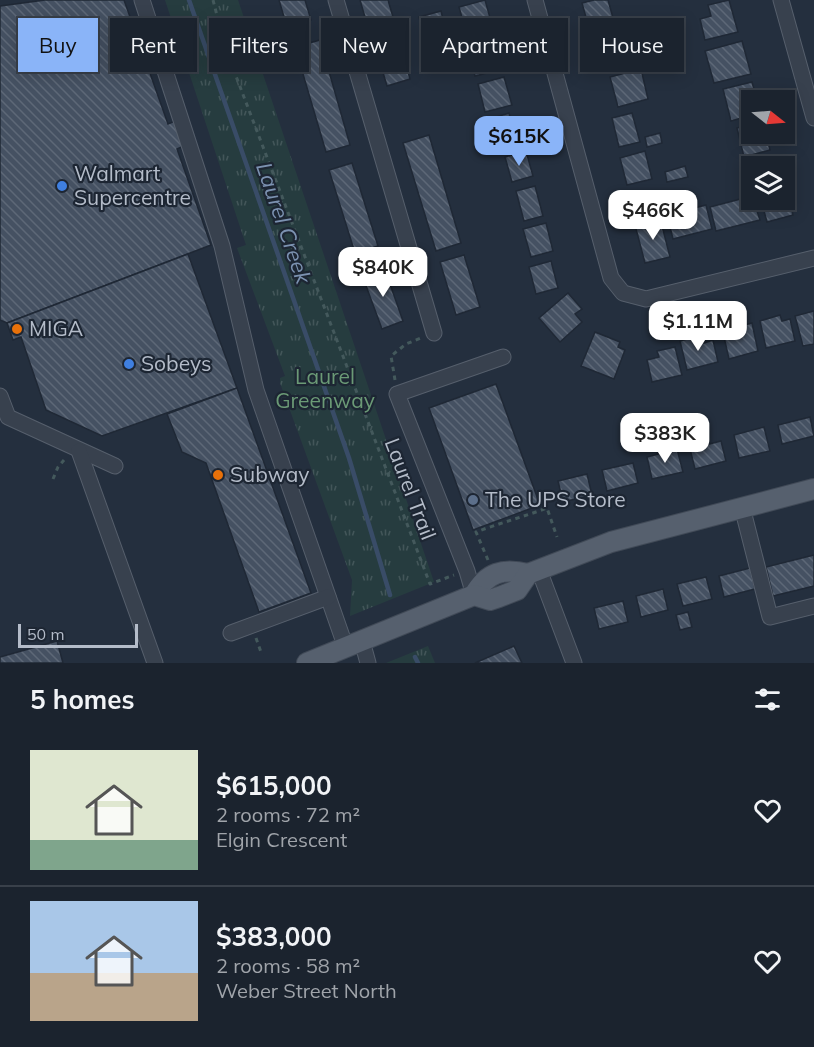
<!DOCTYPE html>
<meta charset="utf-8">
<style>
:root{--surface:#1b232e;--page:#242b36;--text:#f1f3f6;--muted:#a0a4aa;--line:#39404a;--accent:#8ab4f8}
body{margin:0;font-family:Mulish,sans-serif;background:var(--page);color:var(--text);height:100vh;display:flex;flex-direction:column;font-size:22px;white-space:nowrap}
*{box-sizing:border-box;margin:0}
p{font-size:20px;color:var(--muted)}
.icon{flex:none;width:33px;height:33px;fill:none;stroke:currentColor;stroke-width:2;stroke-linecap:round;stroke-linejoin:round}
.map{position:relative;height:663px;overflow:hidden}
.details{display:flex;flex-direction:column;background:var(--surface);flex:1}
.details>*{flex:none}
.banner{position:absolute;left:18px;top:18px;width:778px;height:54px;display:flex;gap:12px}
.needle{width:39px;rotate:107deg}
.fabs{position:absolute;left:741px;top:90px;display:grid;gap:12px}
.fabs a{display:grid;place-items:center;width:54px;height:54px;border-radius:0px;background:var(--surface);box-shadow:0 3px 15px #0003,0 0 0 2px var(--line);font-size:30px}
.scale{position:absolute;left:18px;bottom:15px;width:120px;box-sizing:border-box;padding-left:6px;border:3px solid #b4bcc9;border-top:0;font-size:16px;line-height:21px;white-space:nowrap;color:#b4bcc9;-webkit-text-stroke:4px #1d2633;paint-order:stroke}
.price{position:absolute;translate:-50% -51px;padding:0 14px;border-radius:12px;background:#fff;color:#222;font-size:20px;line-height:39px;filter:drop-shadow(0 2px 3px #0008)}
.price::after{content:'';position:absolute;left:50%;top:36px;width:18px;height:14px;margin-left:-9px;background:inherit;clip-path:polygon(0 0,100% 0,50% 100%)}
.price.on{background:var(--accent);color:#111}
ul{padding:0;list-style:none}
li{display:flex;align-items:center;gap:18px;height:150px;padding:0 30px}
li+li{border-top:2px solid var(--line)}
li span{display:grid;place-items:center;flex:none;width:168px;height:120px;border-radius:0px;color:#555}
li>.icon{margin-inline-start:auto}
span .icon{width:72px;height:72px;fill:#fffc;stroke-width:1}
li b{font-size:26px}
h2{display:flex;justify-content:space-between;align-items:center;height:72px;padding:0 30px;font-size:26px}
.chip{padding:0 21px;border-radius:0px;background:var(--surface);box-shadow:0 3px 15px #0003,0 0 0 2px var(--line);font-size:21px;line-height:54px}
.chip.on{background:var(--accent);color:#111}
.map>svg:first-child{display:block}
</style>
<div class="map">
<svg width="814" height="663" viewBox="0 0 814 663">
<defs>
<pattern id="park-tufts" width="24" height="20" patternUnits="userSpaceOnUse" patternTransform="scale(1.5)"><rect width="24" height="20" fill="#263c3f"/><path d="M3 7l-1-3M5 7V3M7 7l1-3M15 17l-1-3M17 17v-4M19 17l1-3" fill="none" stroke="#435659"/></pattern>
<pattern id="building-back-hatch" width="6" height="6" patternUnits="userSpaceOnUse" patternTransform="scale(1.5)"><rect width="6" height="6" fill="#455162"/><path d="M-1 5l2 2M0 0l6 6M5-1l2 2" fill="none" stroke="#5d6877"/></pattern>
</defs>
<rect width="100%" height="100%" fill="#242f3e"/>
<!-- park -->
<g fill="url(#park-tufts)">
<path d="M165,0H238L434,582L350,616L352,580L280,383V378L285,376L237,248L246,245Z"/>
<path d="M428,646L435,663H386Z"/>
</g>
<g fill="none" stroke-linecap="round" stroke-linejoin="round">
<!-- stream -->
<g stroke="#394c67" stroke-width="4.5">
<path d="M189,0L349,458L390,595"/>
<path d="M415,657L418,663"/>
</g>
</g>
<!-- building -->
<g fill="url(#building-back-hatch)" stroke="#1f2835" stroke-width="1.5">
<path d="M45,0H124L168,124L175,121L184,146L177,149L211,245L7,323L0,320V6Z"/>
<path d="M279,0H305L311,20L287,27Z"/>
<path d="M360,0H388L393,17L367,24Z"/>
<path d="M485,0L494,32L468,39L459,7Z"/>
<path d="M594,0H608L615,25L590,32L582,3Z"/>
<path d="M729,0L738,32L705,40L700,19L711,16L708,5Z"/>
<path d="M441,11L445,27L423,33L419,17Z"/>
<path d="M395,25L410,79L387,86L371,32Z"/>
<path d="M618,36L625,65L600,72L593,43Z"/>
<path d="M494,38L502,69L475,76L467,45Z"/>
<path d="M320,40L350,145L326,152L295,47Z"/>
<path d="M742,41L751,74L714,83L705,51Z"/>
<path d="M641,69L648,99L618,107L610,77Z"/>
<path d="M504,77L512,105L485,112L478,84Z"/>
<path d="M752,82L757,100H752V115L731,121L723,89Z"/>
<path d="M509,113L517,145L495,151L487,120Z"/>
<path d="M632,113L640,142L619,147L612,118Z"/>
<path d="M752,124V134H766L770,150L744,157L737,128Z"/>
<path d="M660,133L662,143L647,147L645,137Z"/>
<path d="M429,135L461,243L436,251L403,143Z"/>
<path d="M526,151L533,176L512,182L505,157Z"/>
<path d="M645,151L652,179L627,185L620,158Z"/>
<path d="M352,163L378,246L355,253L329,170Z"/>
<path d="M685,166L688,177L667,182L665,172Z"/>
<path d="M784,182L793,215L767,222L761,200H784Z"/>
<path d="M535,186L543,216L524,221L516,191Z"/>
<path d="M752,196L760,220L716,231L710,207Z"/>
<path d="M706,205L712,229L673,239L667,215Z"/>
<path d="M660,218L670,257L645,263L635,225Z"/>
<path d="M546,223L553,251L531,257L523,229Z"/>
<path d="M188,254L237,388L102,436L46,410L21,337L13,340L7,323Z"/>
<path d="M464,255L480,307L456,315L440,262Z"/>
<path d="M551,261L558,288L536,294L529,267Z"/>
<path d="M384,267L403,321L382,329L362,275Z"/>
<path d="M568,293L582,309L575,314L582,322L560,342L539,318Z"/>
<path d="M814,311V344L803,346L795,316Z"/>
<path d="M780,315L782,321L790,319L795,341L766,348L760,321Z"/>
<path d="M752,323L758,351L729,359L724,337L735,335L733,328Z"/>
<path d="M595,332L620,342L618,347L625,350L614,379L581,366Z"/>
<path d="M702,335L704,343L713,340L718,362L687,370L680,341Z"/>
<path d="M675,347L682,375L652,382L647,360L659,357L657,351Z"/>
<path d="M496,384L540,505L473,530L429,408Z"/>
<path d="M237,388L311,593L259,612L206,463L182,452L167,414Z"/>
<path d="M810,417L814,436L782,444L778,425Z"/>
<path d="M764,427L770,451L739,458L734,435Z"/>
<path d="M721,441L726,461L695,469L690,449Z"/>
<path d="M677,449L683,472L652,479L647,457Z"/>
<path d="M633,463L638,483L607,491L602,470Z"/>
<path d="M587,474L592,495L563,502L558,481Z"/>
<path d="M814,555V586L773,596L766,567Z"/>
<path d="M750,568L755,589L724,597L719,576Z"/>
<path d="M706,577L712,599L683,606L677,584Z"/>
<path d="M663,589L668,610L641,617L636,596Z"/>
<path d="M623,601L628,622L599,629L594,608Z"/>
<path d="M688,612L692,627L680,630L676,615Z"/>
<path d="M57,641L63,663H0V657Z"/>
<path d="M514,646L522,663H475Z"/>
</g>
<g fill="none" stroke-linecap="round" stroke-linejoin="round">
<!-- minor casing -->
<g stroke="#565f6c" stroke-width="17">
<g id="minor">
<path d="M142,0L222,246L256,390L346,648"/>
<path d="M336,0L434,333"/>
<path d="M535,0L611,278L623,293L646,299L814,258"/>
<path d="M781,0L814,118"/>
<path d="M0,396L8,417L115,466"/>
<path d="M79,451L155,663"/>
<path d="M742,507L770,617L814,606"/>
<path d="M539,570L574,663"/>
<path d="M474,595L467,571L397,394L503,357"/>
<path d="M231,633L328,597"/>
<path d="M362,641L368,663"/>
</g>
</g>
<!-- major casing -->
<g stroke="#414a57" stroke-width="22">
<g id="major">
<path d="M474,595C487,572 503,568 528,574"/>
<path d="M307,663L474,595L490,600L499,597L517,590L528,574L611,542L814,489"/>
</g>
</g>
<!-- path -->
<g stroke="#44595c" stroke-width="3" stroke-dasharray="4.5 4.5" stroke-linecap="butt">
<path d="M213,0L226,50L430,584L454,575"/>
<path d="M395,380L391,356L406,344L421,338"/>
<path d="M53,479L58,467L64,460"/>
<path d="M488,560L476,532C500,523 523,517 547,508L557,537"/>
<path d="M256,638L262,655"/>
</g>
<!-- minor -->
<use href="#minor" stroke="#38414e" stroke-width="15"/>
<!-- major -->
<use href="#major" stroke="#56606e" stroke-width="20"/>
</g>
<!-- markers -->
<g fill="#3f7fe0" stroke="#1d2633" stroke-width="2">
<circle cx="62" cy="186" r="6"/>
<circle cx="129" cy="364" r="6"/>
</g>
<g fill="#e8710a" stroke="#1d2633" stroke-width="2">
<circle cx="17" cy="329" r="6"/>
<circle cx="218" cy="475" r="6"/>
</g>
<circle fill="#5c6f8a" stroke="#1d2633" stroke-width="2" cx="473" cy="500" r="6"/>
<g text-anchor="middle" stroke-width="4.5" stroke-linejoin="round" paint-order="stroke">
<!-- poi labels -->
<g font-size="21" fill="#b4bcc9" stroke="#1d2633" text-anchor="start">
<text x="74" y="181">Walmart<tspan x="74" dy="24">Supercentre</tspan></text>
<text x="29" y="336">MIGA</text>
<text x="141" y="371">Sobeys</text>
<text x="230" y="482">Subway</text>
<text x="485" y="507">The UPS Store</text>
</g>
<!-- park labels -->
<g font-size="21" fill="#6b9a76" stroke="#1d2633">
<text x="325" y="384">Laurel<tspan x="325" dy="24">Greenway</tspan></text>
</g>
<!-- street labels -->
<g font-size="21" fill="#b4bcc9" stroke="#1d2633">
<text transform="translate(410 489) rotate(69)" y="7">Laurel Trail</text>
</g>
<!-- water labels -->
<g font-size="22" font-style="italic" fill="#7c92b1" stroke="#1d2633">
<text transform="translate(284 223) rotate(71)" y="8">Laurel Creek</text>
</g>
</g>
</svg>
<div class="fabs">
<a><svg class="needle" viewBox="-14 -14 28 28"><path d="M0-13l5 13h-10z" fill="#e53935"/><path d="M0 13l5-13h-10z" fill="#a0a4aa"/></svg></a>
<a><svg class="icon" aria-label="layers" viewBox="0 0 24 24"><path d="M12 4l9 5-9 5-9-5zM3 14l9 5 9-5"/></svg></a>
</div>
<div class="scale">50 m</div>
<b class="price on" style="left:519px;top:167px">$615K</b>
<b class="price" style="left:653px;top:241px">$466K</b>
<b class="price" style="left:383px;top:298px">$840K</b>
<b class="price" style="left:698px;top:352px">$1.11M</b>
<b class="price" style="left:665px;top:464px">$383K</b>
<div class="banner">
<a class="chip on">Buy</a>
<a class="chip">Rent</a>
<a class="chip">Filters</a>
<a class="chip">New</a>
<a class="chip">Apartment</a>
<a class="chip">House</a>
</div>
</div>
<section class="details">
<h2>5 homes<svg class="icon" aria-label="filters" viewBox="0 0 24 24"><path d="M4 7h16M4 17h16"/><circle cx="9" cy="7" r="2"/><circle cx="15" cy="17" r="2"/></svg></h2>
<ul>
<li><span style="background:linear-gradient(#dfe7d0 75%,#7fa58c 0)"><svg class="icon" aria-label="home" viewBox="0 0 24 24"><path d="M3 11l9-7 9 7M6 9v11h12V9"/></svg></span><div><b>$615,000</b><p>2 rooms · 72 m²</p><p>Elgin Crescent</p></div><svg class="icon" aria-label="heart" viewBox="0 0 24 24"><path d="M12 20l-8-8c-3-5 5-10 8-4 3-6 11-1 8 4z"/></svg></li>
<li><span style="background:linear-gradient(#a9c7e8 60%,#b9a48a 0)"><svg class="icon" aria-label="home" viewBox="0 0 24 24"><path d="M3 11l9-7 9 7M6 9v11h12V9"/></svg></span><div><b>$383,000</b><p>2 rooms · 58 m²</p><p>Weber Street North</p></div><svg class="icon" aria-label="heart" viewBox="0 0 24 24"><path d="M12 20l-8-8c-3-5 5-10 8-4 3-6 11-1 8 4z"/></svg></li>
</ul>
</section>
